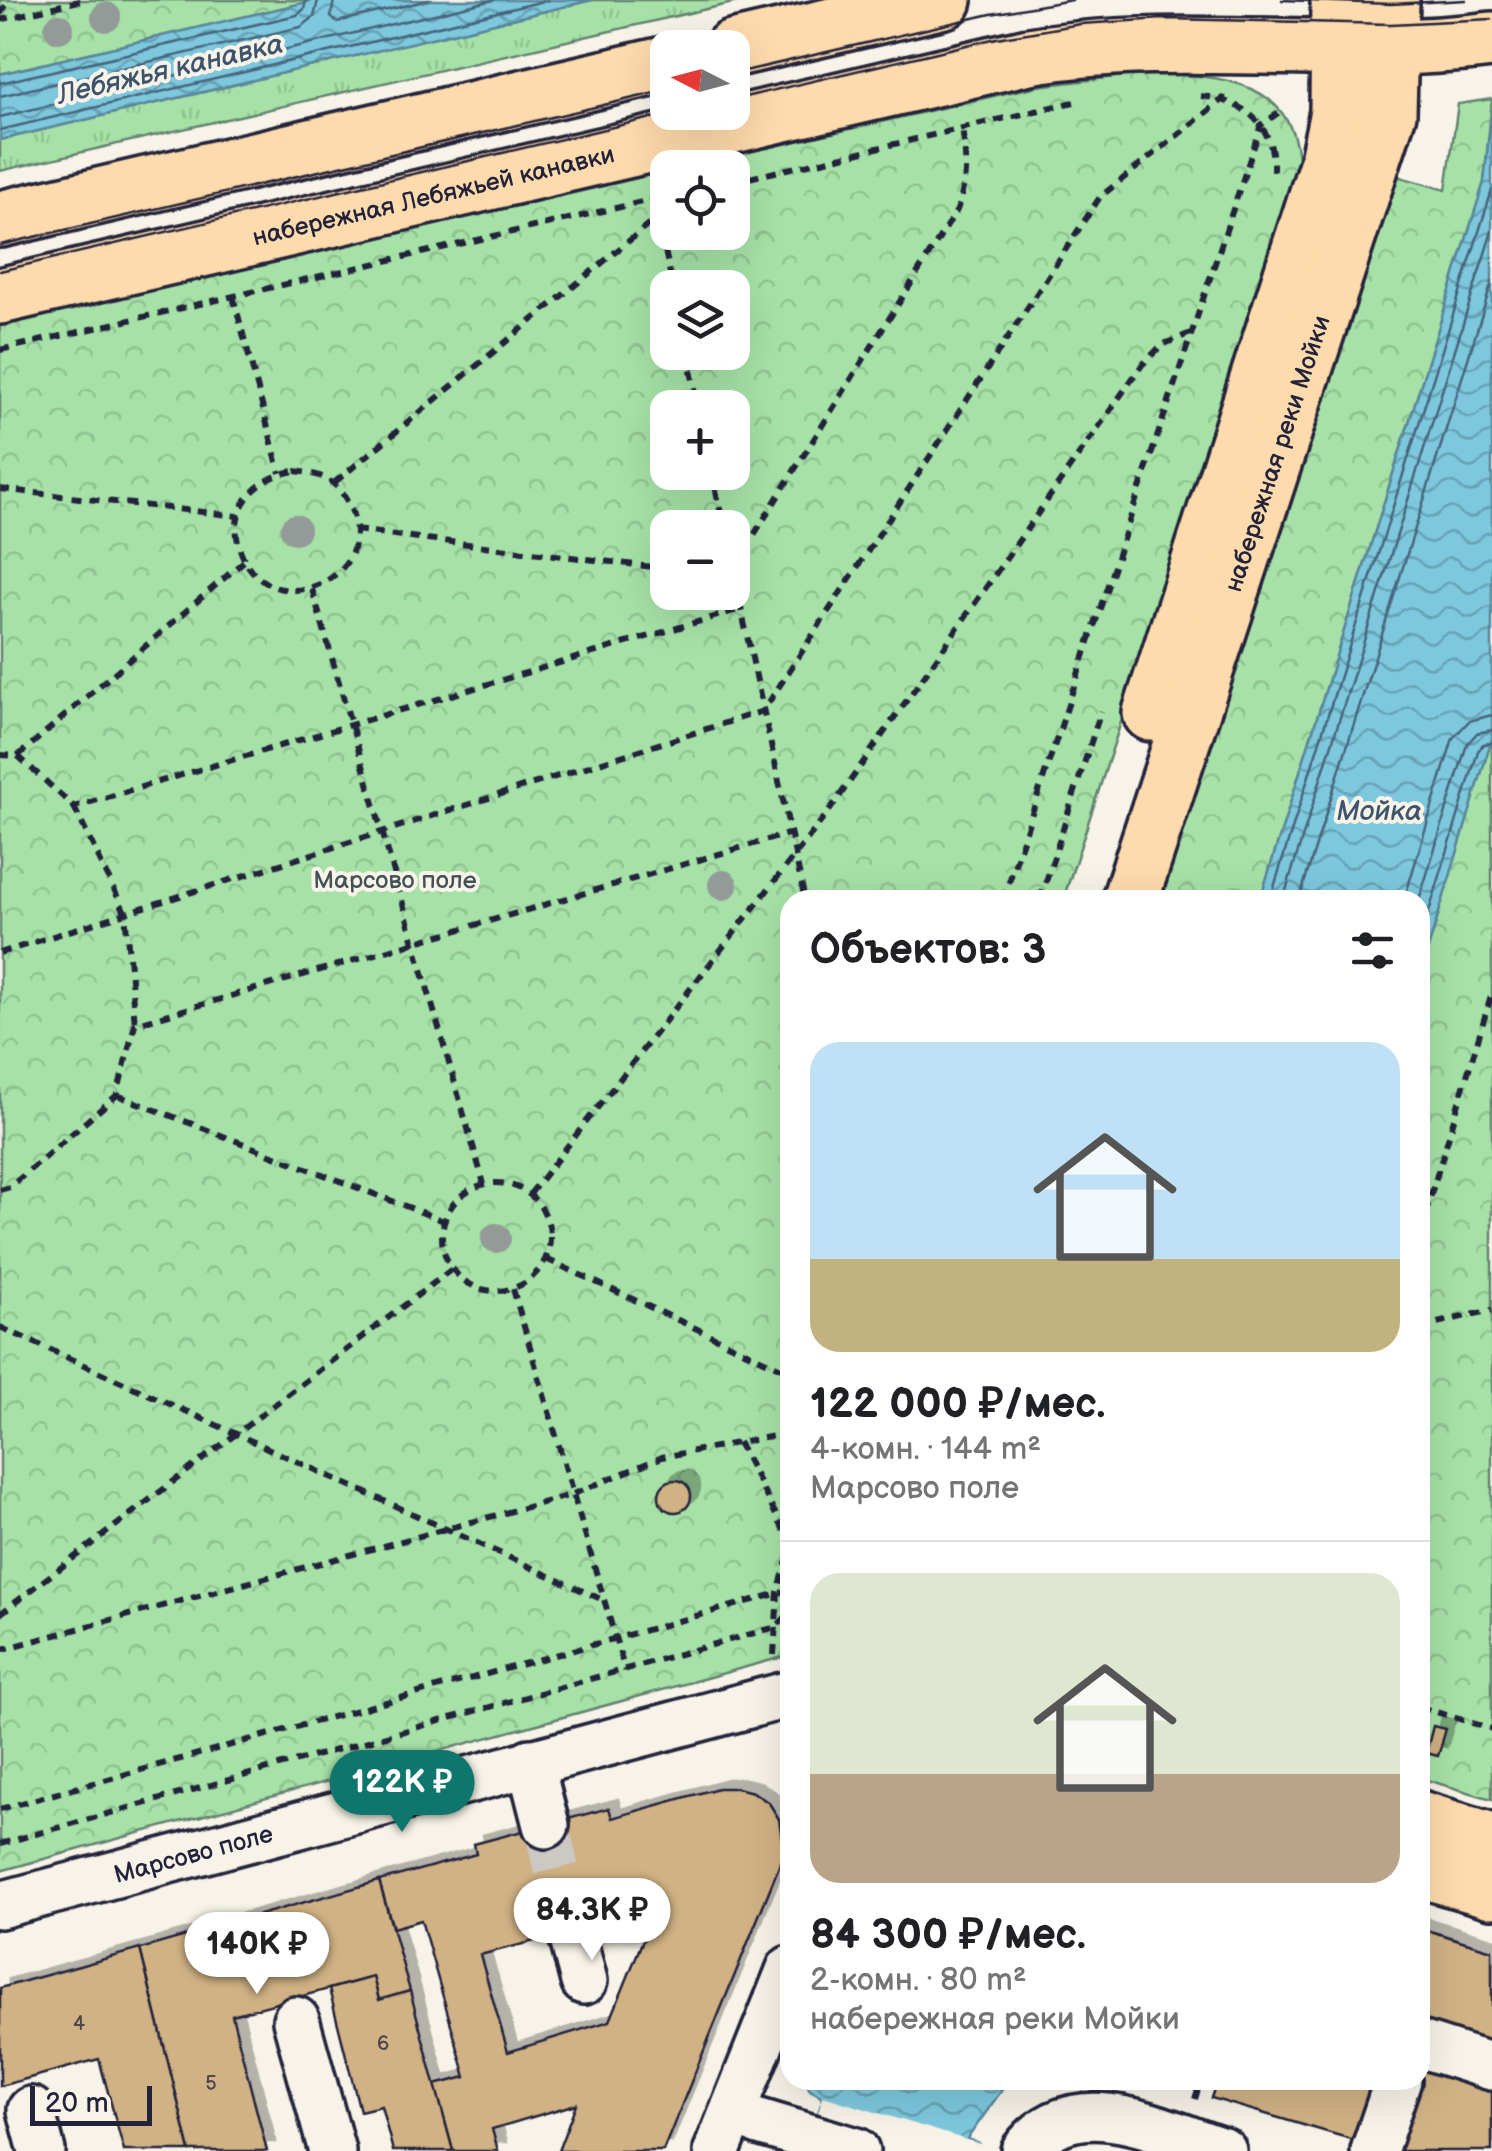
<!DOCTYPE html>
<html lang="ru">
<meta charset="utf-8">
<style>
:root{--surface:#fff;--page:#f2f2f2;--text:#202124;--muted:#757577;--line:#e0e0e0;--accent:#0f766e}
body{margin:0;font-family:"Balsamiq Sans",sans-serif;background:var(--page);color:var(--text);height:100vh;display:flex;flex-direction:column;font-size:38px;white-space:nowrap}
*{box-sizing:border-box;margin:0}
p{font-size:32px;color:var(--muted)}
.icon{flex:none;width:55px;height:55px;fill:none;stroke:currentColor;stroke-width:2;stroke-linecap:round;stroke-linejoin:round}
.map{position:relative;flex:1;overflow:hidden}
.details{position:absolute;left:780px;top:890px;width:650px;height:1200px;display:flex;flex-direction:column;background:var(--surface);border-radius:30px;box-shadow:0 10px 40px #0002}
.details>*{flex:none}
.needle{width:65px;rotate:276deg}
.controls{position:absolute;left:650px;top:30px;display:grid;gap:20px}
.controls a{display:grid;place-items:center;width:100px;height:100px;border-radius:20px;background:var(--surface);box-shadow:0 10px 40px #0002;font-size:50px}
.scale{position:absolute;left:30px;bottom:25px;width:122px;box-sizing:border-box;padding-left:10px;border:5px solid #22223b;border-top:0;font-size:28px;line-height:35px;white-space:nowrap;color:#22223b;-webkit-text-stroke:8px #f7f3e8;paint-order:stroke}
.price{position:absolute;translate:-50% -85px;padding:0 22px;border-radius:35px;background:#fff;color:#222;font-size:32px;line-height:65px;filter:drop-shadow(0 2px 5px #0008)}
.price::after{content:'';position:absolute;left:50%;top:60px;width:30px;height:22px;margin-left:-15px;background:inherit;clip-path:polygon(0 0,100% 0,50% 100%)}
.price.selected{background:var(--accent);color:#fff}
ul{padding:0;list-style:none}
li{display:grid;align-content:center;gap:20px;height:530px;padding:0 30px}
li+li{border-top:2px solid var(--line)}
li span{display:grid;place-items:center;height:310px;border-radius:30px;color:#555}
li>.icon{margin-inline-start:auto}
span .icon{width:180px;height:180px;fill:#fffc;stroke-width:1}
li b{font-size:42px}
h2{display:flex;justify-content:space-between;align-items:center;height:120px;padding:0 30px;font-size:42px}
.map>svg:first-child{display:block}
</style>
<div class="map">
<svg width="1492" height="2151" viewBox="0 0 1492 2151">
<defs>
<pattern id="grass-tufts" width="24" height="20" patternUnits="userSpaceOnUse" patternTransform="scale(2.5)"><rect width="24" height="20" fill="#a6e2a7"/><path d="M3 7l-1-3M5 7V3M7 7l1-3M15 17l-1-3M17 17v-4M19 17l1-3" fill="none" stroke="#8fc291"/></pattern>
<pattern id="park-crowns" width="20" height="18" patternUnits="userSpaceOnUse" patternTransform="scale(2.5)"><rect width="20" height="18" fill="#a6e2a7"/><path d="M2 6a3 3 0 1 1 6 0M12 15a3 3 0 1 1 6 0" fill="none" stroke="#8fc291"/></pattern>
<pattern id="water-waves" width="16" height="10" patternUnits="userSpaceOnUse" patternTransform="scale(2.5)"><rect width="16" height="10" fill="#7dc8dd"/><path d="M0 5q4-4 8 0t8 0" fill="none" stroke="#66a2b4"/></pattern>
<filter id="shadow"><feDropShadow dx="9" dy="-9" stdDeviation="0" flood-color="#0004"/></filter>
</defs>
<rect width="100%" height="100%" fill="#f7f3e8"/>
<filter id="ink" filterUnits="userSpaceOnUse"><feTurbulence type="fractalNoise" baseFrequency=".01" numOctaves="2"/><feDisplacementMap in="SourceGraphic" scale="20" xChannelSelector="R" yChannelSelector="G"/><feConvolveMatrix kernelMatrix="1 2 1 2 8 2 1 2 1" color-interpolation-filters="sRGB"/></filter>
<g filter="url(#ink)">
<!-- grass -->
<path fill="url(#grass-tufts)" stroke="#648271" stroke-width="2.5" d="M592,0H746L0,171V140Z"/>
<!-- park -->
<g fill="url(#park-crowns)" stroke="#648271" stroke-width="2.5" fill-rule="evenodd">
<path d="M0,0H315L0,74Z"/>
<path d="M1142,74C1220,74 1304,79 1298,179L1063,900H790V1655L0,1871V325L667,171L668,232H732V168L684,167L1038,86ZM668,288H732V352H668ZM668,408H732V472H668ZM668,528H732V592H668Z"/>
<path d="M1492,99L1484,182L1260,900H1157L1393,175L1446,190L1458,104Z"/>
<path d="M1492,738V1799L1420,1778V975Z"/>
</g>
<!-- water -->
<g fill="url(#water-waves)" stroke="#59869c" stroke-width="2.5">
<path d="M315,0H592L0,140V74Z"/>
<path d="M1492,110V738L1420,975V900H1260L1484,182Z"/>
<path d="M804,2080H1009L967,2139L980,2144L806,2151L823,2097L810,2090Z"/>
</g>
<!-- pier -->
<path fill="#f7f3e8" d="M823,2096L980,2144L1015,2151H806Z"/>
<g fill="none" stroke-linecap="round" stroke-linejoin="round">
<!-- shore -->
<g stroke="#46647c" stroke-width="2.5">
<path d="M334,0L331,17L337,22L429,0"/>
<path d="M0,83L297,15L304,9L306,0"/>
<path d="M0,96L301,27L314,17L318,0"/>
<path d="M0,117L494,0"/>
<path d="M0,130L548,0"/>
<path d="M1270,900L1492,190"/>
<path d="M1283,900L1492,231"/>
<path d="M1299,900L1492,282"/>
<path d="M1404,900L1453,738L1469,721L1492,715"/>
<path d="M1419,900L1467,744L1477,733L1492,730"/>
<path d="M1420,941L1478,751L1483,744L1492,743"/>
</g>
</g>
<!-- building -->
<g fill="#d0b284" stroke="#22223b" stroke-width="2.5" fill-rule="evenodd" filter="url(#shadow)">
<circle cx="675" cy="1496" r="16"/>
<path d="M1433,1726L1446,1729L1438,1756L1426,1753Z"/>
<path d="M718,1788H737L753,1792L769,1803L779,1819L784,1854L663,2151H558L576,2104L492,2129L498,2151H453L435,2085L466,2077L421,1920L393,1928L379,1881L476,1854L474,1844L609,1808L612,1818ZM655,1910L610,2021L508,2052L480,1955Z"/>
<path d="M379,1881L410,1991L379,2000L373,1977L232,2015L267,2151H190L140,1949Z"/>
<path d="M1420,1928L1492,1950V2047L1420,2029Z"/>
<path d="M140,1949L190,2151H124L99,2059L0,2086V1988Z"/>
<path d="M373,1977L379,2000L410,1991L453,2151H393L381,2106L360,2111L329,1989Z"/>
<path d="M1426,2059L1492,2081V2151H1396Z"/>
<path d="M1217,2080H1372L1354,2140L1211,2098Z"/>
</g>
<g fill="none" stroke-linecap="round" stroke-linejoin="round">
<!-- minor-tunnel -->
<path stroke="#ccc9c5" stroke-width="45" stroke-dasharray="45 22" stroke-linecap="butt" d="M546,1825L571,1931"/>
<!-- minor casing -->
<g stroke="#22223b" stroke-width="52">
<g id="minor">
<path d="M530,1762L546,1825"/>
<path id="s1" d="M0,1905L790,1694"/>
<path d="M571,1931L584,1981"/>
<path d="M296,2020L332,2151"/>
<path d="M1420,2044L1492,2067"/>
<path d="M31,2110L42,2151"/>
<path d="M759,2122L856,2151"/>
<path d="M717,2151L790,1969"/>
<path d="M1024,2151C1074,2084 1159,2131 1223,2151"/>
<path d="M1374,2151L1398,2080"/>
</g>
</g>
<!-- major casing -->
<g stroke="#22223b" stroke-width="62">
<g id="major">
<path d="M732,49L944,0"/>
<path d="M0,219L668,64"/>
<path id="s2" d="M0,296L1029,56C1183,31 1338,60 1492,40"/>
<path d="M1151,713L1327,165L1338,112L1339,0"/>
<path id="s3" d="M1130,900L1388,113L1391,0"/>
<path d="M1420,1819L1492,1841"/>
<path d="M1420,1869L1492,1890"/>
</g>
</g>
<!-- path -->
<g stroke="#22223b" stroke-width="6" stroke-dasharray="10 8" stroke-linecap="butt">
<path d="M0,14L10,0"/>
<path d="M0,20L83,0"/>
<path d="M1201,96C1244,101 1275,124 1273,171"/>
<path d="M732,182L1074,102"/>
<path d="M654,199L673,288"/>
<path d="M233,296L280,473"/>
<path d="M0,350L668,196"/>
<path d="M687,352L699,408"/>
<path d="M295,471C322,474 337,480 349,505C385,578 270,628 241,552C225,511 255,477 295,471Z"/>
<path d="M712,472L724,528"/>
<path d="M335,482L658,217"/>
<path d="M0,489L238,516"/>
<path d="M355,530L668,569"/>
<path d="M732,562L747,546L957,210C967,181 967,160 962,129"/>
<path d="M732,567L805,900"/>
<path d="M312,589L484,1184"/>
<path d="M0,755L18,756L74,807L741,609"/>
<path d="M18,756L244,561"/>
<path d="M74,807L125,912L135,1024"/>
<path d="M1003,900L1261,125L1281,111"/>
<path d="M1040,900L1101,711"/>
<path d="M0,953L763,711L1100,197L1223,99L1224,93"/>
<path d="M117,1095L444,1221"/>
<circle cx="496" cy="1237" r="54"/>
<path d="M0,1190L10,1187L117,1095L135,1024L788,834"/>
<path d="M530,1194L827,814L1142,365L1162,345L1193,332"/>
<path d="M1420,1231L1492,993"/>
<path d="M546,1259L790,1372"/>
<path d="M513,1289L625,1671"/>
<path d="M0,1327L603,1600"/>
<path d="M1420,1327L1492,1310"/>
<path d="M738,1442L790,1542"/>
<path d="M0,1614L452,1269"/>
<path d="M0,1650L571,1495L662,1457L790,1433"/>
<path d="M774,1655L778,1592L790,1551"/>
<path d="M1420,1707L1492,1729"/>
<path d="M0,1809L790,1590"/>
<path d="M0,1844L776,1627L790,1613"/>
<path d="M1195,2099L1201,2080"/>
</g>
<!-- minor -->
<use href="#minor" stroke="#f7f3e8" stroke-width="45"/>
<!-- major -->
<use href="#major" stroke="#fedbac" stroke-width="55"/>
<!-- tram -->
<g stroke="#22223b" stroke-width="2.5">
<path d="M1282,0L1391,4L1466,0"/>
<path d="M732,74L991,14L1072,0"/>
<path d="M732,100L997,38L1080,24L1164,19L1391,24L1492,19"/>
<path d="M0,245L668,90"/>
<path d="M0,271L677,112"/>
</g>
</g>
<!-- trees -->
<g fill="#949a98">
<circle cx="106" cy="17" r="15"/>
<circle cx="59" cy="28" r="15"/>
<circle cx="295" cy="529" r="15"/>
<circle cx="723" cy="885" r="15"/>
<circle cx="496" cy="1238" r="15"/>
</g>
</g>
<g text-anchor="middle" stroke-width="8" stroke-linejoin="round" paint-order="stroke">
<!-- number labels -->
<g font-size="20" fill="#4e464d">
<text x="79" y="2030">4</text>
<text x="383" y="2050">6</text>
<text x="211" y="2090">5</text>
</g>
<!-- street labels -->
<g font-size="25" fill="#22223b" stroke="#f7f3e8">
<text dy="9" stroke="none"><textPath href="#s2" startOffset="445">набережная Лебяжьей канавки</textPath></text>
<text dy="9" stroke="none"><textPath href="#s3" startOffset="470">набережная реки Мойки</textPath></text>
<text dy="9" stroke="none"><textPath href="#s1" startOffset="200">Марсово поле</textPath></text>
</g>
<!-- park labels -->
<g font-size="25" fill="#435256" stroke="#f7f3e8">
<text x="395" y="888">Марсово поле</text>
</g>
<!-- water labels -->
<g font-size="28" font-style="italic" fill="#3d546c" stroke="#f7f3e8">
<text transform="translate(170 68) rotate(-13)" y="10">Лебяжья канавка</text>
<text x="1379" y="820">Мойка</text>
</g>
</g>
</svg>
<div class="controls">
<a><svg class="needle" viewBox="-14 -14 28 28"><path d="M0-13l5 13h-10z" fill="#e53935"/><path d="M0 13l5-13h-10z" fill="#757577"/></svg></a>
<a><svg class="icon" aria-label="locate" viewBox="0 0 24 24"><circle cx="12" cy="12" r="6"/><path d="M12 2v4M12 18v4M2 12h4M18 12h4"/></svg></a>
<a><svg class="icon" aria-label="layers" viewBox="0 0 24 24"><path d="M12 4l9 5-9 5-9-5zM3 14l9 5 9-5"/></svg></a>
<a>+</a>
<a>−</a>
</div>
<div class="scale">20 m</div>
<b class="price selected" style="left:402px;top:1835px">122K ₽</b>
<b class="price" style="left:592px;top:1963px">84.3K ₽</b>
<b class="price" style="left:257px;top:1997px">140K ₽</b>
<section class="details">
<h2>Объектов: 3<svg class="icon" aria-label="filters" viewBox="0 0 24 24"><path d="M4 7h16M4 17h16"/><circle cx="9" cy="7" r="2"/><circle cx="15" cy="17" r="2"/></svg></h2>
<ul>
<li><span style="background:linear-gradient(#bfe0f5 70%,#c2b280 0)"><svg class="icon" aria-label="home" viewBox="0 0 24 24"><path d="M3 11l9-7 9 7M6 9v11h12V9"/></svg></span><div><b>122 000 ₽/мес.</b><p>4-комн. · 144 m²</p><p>Марсово поле</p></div></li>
<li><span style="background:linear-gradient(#dfe7d0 65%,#b9a48a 0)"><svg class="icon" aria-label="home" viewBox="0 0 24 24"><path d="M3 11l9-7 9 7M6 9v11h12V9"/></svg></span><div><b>84 300 ₽/мес.</b><p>2-комн. · 80 m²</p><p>набережная реки Мойки</p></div></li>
</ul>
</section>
</div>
